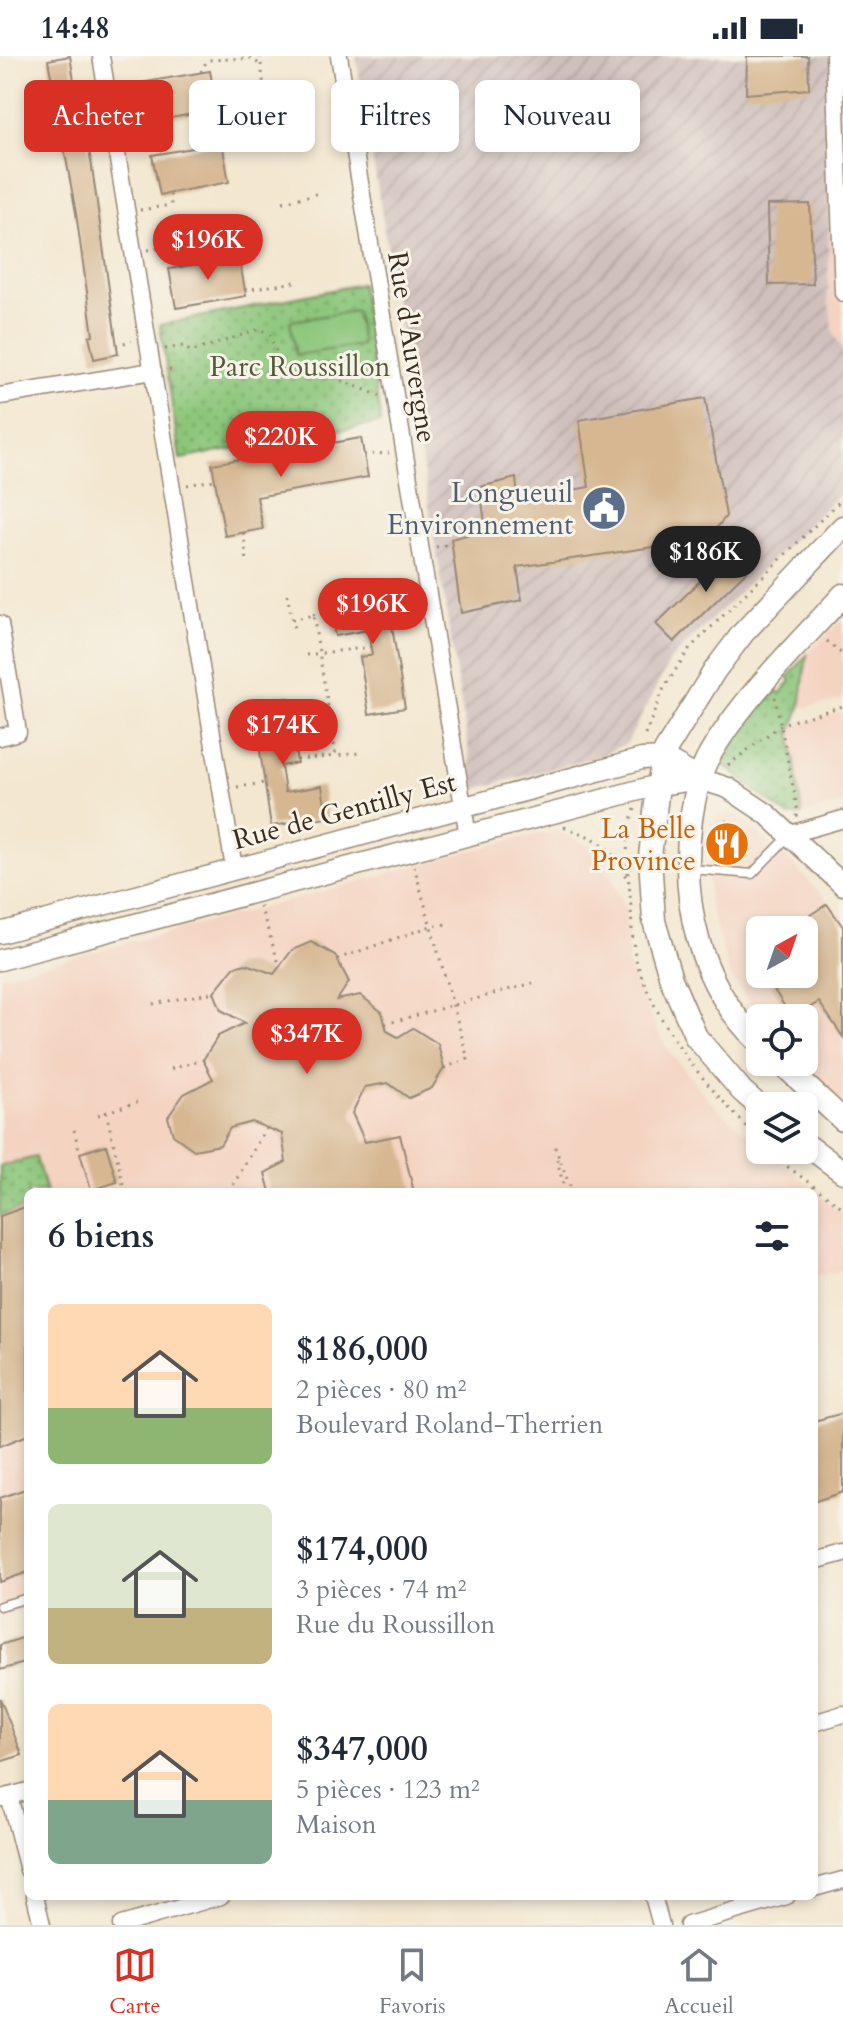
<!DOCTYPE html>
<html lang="fr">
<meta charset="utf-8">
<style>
:root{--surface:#fff;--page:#f6f6f7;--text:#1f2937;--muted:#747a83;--line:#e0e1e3;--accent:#d93025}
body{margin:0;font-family:Cardo,serif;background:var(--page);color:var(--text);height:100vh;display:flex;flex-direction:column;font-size:30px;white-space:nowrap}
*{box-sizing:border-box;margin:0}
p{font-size:26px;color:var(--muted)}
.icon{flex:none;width:44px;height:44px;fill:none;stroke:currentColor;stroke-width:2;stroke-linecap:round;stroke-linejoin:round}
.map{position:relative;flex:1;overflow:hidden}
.sheet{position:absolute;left:24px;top:1132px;width:794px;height:712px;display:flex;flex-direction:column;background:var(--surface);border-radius:12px;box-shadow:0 4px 12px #0003}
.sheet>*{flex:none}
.banner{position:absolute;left:24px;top:24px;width:796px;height:72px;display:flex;gap:16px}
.needle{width:52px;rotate:40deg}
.buttons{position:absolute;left:746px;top:860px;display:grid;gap:16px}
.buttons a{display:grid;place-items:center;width:72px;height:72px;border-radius:12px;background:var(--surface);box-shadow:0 4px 12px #0003;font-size:40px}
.price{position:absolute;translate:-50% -68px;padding:0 18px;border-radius:28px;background:var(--accent);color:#fff;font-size:26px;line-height:52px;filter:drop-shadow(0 2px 4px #0008)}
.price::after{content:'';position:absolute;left:50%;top:48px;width:24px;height:18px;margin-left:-12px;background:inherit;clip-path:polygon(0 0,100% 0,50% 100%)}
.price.active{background:#222;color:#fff}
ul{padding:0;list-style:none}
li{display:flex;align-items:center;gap:24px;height:200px;padding:0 24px}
li span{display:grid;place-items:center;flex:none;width:224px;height:160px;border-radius:12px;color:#555}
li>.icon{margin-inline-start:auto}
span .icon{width:96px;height:96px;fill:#fffc;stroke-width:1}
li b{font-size:34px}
h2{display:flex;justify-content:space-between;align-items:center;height:96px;padding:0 24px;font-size:34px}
.chip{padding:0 28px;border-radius:12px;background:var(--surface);box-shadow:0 4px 12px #0003;font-size:28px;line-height:72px}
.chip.active{background:var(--accent);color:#fff}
.status{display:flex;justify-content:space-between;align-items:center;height:56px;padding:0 40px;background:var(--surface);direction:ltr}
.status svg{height:22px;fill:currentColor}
.tabs{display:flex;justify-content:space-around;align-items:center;height:112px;border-top:2px solid var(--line);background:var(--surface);font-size:22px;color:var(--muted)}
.tabs a{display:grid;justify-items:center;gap:4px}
.tabs .active{color:var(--accent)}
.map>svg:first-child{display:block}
</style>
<div class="status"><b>14:48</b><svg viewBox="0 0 49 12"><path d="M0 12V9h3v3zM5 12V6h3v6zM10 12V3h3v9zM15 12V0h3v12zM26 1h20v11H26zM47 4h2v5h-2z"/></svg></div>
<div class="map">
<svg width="843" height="1869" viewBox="0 0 843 1869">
<defs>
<pattern id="industrial-furrows" width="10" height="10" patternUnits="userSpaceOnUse" patternTransform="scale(2)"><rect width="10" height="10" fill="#d0c0bc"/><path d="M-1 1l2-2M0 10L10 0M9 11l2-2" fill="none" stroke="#b4a5a1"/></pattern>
<pattern id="green-dots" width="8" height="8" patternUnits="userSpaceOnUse" patternTransform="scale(2)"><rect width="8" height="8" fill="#8bc67a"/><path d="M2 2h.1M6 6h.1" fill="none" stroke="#73a163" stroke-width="1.8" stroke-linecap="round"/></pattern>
</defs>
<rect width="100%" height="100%" fill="#f7f3e8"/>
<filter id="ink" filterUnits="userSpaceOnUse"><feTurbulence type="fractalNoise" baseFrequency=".0125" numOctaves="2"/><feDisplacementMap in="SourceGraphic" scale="16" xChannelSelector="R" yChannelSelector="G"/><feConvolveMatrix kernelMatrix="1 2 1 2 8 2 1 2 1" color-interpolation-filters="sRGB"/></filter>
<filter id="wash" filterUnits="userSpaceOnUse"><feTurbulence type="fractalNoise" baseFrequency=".006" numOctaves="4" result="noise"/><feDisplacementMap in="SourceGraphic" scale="32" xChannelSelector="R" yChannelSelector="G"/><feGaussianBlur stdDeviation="1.8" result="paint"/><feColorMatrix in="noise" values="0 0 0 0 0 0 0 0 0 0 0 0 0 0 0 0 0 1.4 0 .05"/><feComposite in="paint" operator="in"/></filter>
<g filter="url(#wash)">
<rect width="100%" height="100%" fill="#f3e7d0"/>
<!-- built -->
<g fill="#f4d3c1" fill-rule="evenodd">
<path d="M831,0H843V296L834,278L828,243Z"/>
<path d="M843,563V644L800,652L807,599Z"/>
<path d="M842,656L843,747L802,759L791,688L792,670Z"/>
<path d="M734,756L791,806L843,861V1047L797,1006H804V962H760L731,921L708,845L709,774L717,760ZM760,874H804V918H760Z"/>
<path d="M557,775L600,795L626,855L629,912L664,988L711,1047L760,1088V1094H767L843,1158V1214L814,1221V1136H28V1552L0,1560V920L292,844L510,784Z"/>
</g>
<!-- industrial -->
<path fill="url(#industrial-furrows)" d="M356,0H831L828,243L834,278L843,296V434L671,603L627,687L598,701L475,733Z"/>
<!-- green -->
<g fill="url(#green-dots)" stroke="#63784c" stroke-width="2">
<path d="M361,228L381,367L180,403L160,269Z"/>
<path d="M807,599L800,652L791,676L802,759L788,760L725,710C732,682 756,655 777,635L780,638L791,625L788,621Z"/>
<path d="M36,1101L46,1136H28V1150L0,1160V1110Z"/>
</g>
<!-- pitch -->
<path fill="#8bc67a" stroke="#63784c" stroke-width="2" d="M356,255L362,289L296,299L290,265Z"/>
<g id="blocks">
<!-- building -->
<g fill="#d6b791">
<path d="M70,0L79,56L82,55L92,111L118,298L94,303L89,280L93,279L76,157L48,4Z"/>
<path d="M747,0H808L809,33L746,38Z"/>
<path d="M210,15L217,54L147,66L140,27Z"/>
<path d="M222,87L229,126L160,139L152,99Z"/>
<path d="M810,148L813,228L769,229L767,149Z"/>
<path d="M239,201L246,240L176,252L169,213Z"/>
<path d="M705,342L726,460L708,483L517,511L522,544L461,557L451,483L486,474L480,431L516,422L518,444L589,431L579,364Z"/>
<path d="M361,382L368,421L257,441L263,473L225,480L212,408Z"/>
<path d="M737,489L755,507L674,586L656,568Z"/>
<path d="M386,533L405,652L369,658L360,601L372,599L368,574L335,580L329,542Z"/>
<path d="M288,642L297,707L281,710L285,736L322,730L327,762L271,770L253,647Z"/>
<path d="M727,765L743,781L727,798L711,781Z"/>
<path d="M827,848L843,871V981L819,946L792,962L764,918H804V879L815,872L807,861Z"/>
<path d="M311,886L335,899L349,926L337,944L360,939L382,956L387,975L398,981L413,972L438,988L444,1012L432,1032L409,1042L388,1027L365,1031L352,1057L365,1086L400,1079L414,1136H270L265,1117L286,1106L282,1078L252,1066L230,1072L220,1089L194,1094L173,1079L168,1061L184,1038L213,1023L203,1004L218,980L245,967L221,954L214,936L234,911L246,908L274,918L292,894Z"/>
<path d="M106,1089L117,1126L91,1134L80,1097Z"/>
<path d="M28,1150V1379L0,1390V1160Z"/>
<path d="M843,1357V1436L816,1445L814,1437V1365Z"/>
<path d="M28,1432V1516L0,1526V1442Z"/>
<path d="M28,1580V1606L0,1614V1589Z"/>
<path d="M0,1642L22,1699L0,1706Z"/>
</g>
</g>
</g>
<g filter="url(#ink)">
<use href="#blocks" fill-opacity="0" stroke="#978877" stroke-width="2"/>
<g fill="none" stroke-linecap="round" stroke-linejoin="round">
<!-- service casing -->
<g stroke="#978877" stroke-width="11">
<g id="service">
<path d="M692,813L752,818L790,779"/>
<path d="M0,1550L28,1542"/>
</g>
</g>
<!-- minor casing -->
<g stroke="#978877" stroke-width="19">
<g id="minor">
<path d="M101,0L234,812"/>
<path d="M339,0L468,780"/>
<path d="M834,0L843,237"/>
<path d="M0,340L153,315"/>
<path d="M0,568L18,676L0,681"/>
<path d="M791,778L843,763"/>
<path d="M814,1505L843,1497"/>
<path d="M814,1667L843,1658"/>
<path d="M9,1740L28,1814"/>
<path d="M2,1742L28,1735"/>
<path d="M814,1832L843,1824"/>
<path d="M35,1840L42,1869"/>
<path d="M653,1840L661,1869"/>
<path d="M121,1869L221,1840"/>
<path d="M688,1869L787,1840"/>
</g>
</g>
<!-- tertiary casing -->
<g stroke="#978877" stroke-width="23">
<g id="tertiary">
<path d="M0,877L642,703L664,702L700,723L728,732L767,758L843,829"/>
<path d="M0,904L658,729L700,723"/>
</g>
</g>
<!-- secondary casing -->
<g stroke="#978877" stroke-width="25">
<g id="secondary">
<path d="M760,987C698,929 680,844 691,763C694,744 698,721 707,704C738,646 799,588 843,539"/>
<path d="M780,1006L843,1064"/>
<path d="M760,1051L742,1035L696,981L671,923L654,865L650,801L658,729L665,695L715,614L743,577L843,471"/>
<path d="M804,1087L843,1116"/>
</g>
</g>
<!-- path -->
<g stroke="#978877" stroke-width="3" stroke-dasharray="2 6" stroke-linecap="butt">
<path d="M260,0L266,46"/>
<path d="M201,16L207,4L250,2L261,9"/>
<path d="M282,43L291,78"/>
<path d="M131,83L158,77L166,63"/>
<path d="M213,88L222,78L257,70L271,79L308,76"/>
<path d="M283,146L320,137"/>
<path d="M140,154L171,149L170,136"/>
<path d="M148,194L182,189L187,210"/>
<path d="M245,234L295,226"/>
<path d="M116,289L132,285"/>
<path d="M165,293L183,290L191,296L260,273L270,279L281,308L296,315L313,313L380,340"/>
<path d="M169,314H177"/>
<path d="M364,399L389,397"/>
<path d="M187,429L214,424"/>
<path d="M244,477L247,507"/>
<path d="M436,491L452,488"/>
<path d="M287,538L294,573"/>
<path d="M313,559L331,555"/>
<path d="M292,564L313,559L336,700L360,697"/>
<path d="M827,585L842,598"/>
<path d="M306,599L371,591"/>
<path d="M775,641L798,756L796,763"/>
<path d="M645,679L664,632L689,593L843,442"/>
<path d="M297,704L336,700"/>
<path d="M728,709L782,668L843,650"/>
<path d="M237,731L265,727"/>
<path d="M635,753C624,777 627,811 630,837C632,860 631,889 638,910C662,980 709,1033 760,1084"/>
<path d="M564,771C603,785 609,788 628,825"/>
<path d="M414,810L468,1003L444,1012"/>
<path d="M260,850L280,911"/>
<path d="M337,903L431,870L448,868"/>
<path d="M153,948L214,936"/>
<path d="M385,968L533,927"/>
<path d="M171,1013L203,1004"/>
<path d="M106,1056L125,1136"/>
<path d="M98,1059L137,1046"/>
<path d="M74,1074L80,1097"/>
<path d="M555,1091L572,1136"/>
<path d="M770,1094L784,1108L843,1152"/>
<path d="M557,1103L565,1136"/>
<path d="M229,1136L266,1072"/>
</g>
<!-- service -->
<use href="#service" stroke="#fff" stroke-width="8"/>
<!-- minor -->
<use href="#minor" stroke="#fff" stroke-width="16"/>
<!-- tertiary -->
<use href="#tertiary" stroke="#fff" stroke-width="20"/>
<!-- secondary -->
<use href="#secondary" stroke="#fff" stroke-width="22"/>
</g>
</g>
<!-- icons -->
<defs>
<g id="civic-disc" transform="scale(2.3)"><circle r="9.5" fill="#5c6f8a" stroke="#f7f3e8"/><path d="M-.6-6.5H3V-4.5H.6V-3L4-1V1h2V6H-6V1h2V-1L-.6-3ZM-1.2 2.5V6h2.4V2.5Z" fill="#fff"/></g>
<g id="restaurant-disc" transform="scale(2.3)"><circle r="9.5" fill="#e8710a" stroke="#f7f3e8"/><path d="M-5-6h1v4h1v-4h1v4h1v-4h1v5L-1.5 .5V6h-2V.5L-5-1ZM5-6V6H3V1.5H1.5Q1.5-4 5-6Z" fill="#fff"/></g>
</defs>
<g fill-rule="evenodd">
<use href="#civic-disc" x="604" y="452"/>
<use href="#restaurant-disc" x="727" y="788"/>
</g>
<g text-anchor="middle" stroke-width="6" stroke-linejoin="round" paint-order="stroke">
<!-- street labels -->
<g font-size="28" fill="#3b2a1e" stroke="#f7f3e8">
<text transform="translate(413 291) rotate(81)" y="10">Rue d'Auvergne</text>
<text transform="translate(344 754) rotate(-15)" y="10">Rue de Gentilly Est</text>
</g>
<!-- park labels -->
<g font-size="28" fill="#53593a" stroke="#f7f3e8">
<text x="300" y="320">Parc Roussillon</text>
</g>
<!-- service labels -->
<g font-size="28" fill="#4e5e75" stroke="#f7f3e8" text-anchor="end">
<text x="573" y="446">Longueuil<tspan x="573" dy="32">Environnement</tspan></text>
</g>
<!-- food labels -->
<g font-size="28" fill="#c56008" stroke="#f7f3e8" text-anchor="end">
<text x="696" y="782">La Belle<tspan x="696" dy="32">Province</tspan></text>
</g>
</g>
</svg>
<div class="buttons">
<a><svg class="needle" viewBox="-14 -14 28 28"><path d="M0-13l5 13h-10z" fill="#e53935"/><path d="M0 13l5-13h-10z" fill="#747a83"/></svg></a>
<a><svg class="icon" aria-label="locate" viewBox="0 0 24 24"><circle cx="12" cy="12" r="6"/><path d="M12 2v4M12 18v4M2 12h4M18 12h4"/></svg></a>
<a><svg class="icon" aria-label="layers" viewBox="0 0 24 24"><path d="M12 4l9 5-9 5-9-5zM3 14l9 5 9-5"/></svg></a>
</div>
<b class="price" style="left:208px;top:226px">$196K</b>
<b class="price" style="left:281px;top:423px">$220K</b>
<b class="price active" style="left:706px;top:538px">$186K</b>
<b class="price" style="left:373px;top:590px">$196K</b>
<b class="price" style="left:283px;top:711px">$174K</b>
<b class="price" style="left:307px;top:1020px">$347K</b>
<div class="banner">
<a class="chip active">Acheter</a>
<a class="chip">Louer</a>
<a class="chip">Filtres</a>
<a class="chip">Nouveau</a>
</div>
<section class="sheet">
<h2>6 biens<svg class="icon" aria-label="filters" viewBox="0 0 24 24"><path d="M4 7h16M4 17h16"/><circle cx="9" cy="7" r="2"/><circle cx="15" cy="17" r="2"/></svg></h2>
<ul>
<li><span style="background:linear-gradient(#ffd9b3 65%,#8fb573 0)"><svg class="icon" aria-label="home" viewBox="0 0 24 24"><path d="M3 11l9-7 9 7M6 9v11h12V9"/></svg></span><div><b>$186,000</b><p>2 pièces · 80 m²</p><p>Boulevard Roland-Therrien</p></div></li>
<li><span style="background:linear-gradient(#dfe7d0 65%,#c2b280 0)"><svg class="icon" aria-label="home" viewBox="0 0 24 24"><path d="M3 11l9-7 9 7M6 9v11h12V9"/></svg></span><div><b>$174,000</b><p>3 pièces · 74 m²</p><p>Rue du Roussillon</p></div></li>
<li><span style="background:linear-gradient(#ffd9b3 60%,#7fa58c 0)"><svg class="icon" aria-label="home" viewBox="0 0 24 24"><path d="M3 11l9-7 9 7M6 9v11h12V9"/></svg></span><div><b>$347,000</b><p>5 pièces · 123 m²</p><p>Maison</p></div></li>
</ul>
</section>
</div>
<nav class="tabs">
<a class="active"><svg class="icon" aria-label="map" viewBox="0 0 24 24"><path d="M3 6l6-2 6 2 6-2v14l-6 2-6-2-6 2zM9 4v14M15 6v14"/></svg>Carte</a>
<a><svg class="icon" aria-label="saved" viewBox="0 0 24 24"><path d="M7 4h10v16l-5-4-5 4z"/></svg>Favoris</a>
<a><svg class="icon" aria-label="home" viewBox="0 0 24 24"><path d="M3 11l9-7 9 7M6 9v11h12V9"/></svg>Accueil</a>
</nav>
